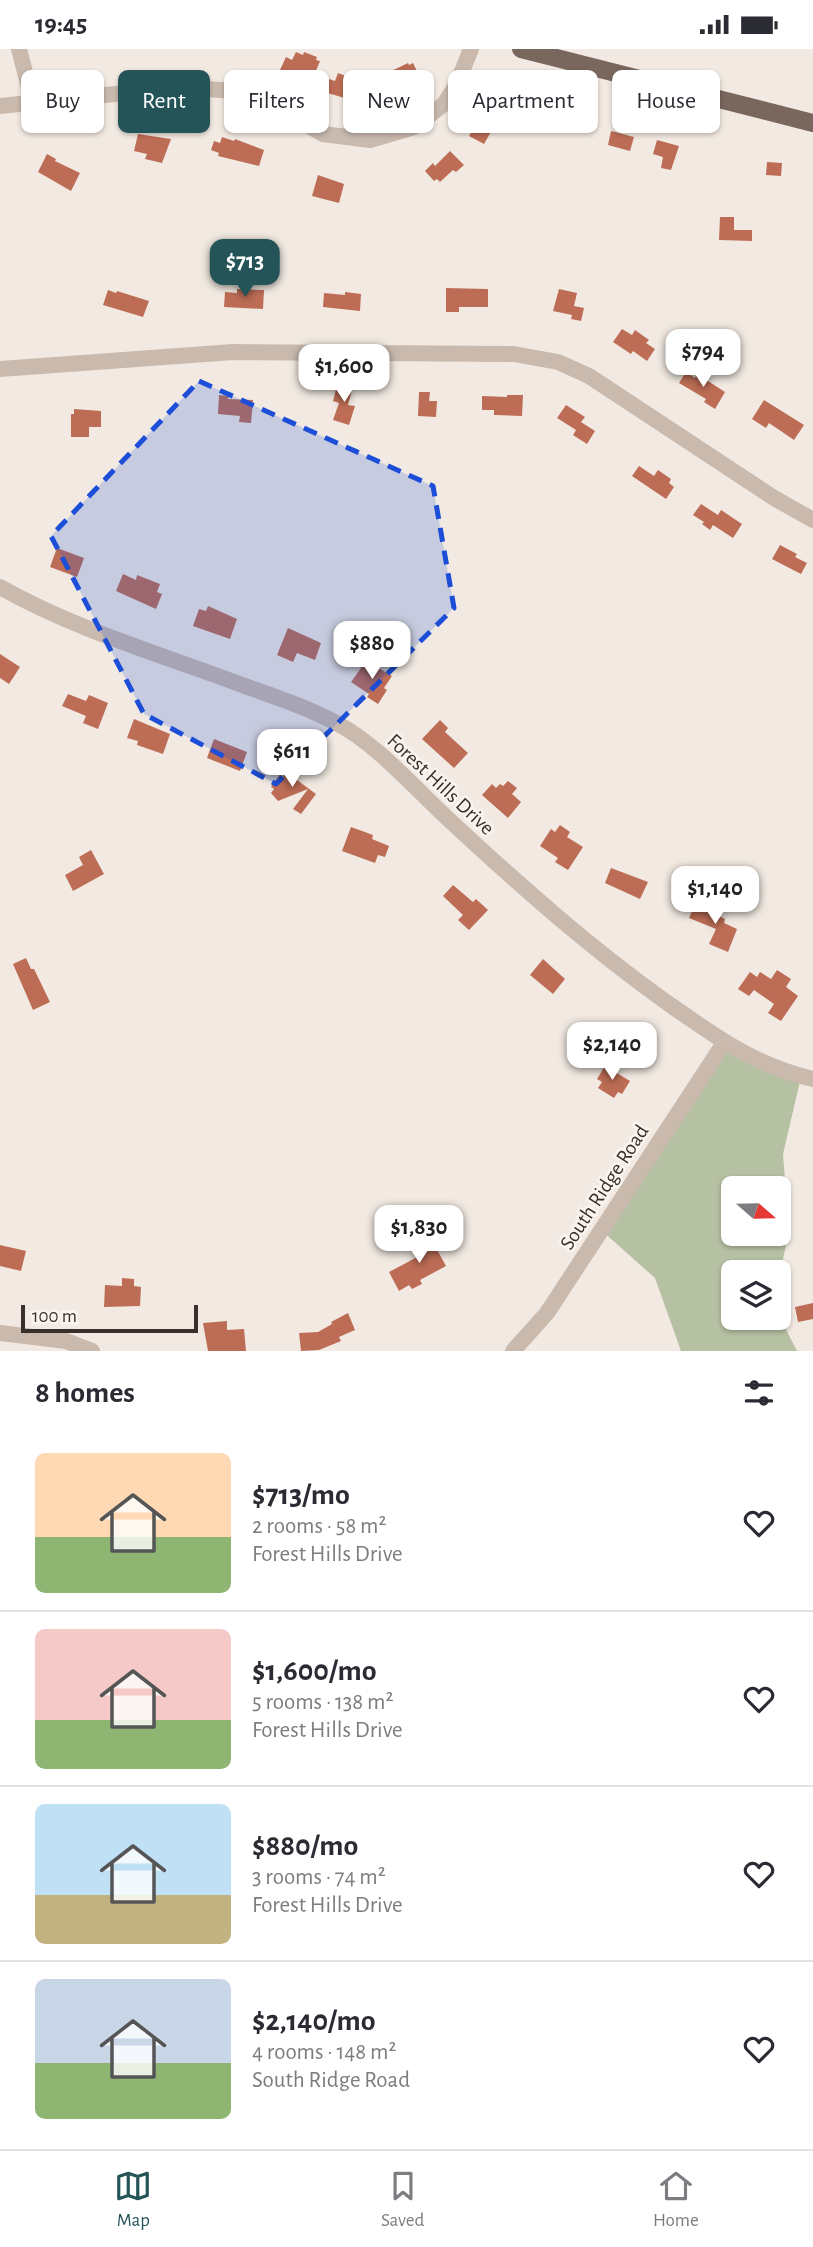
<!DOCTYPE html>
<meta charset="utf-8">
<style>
:root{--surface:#fff;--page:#f7f7f7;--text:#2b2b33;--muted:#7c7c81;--line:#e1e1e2;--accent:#245457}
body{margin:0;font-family:"Alegreya Sans",sans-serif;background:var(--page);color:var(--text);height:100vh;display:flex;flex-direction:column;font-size:26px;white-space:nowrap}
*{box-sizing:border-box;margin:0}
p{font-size:23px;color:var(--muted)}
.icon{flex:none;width:38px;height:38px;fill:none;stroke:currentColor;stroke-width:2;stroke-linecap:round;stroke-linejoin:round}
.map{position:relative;height:1302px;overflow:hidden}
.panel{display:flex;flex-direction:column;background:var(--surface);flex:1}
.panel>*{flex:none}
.guide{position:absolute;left:21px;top:21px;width:772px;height:63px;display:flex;gap:14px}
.needle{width:46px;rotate:110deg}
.controls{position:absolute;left:721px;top:1127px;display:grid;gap:14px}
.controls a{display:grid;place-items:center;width:70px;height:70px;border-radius:10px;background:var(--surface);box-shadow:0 2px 5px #0004;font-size:35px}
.scale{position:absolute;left:21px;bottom:18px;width:177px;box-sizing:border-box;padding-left:7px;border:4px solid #39302c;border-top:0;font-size:19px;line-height:24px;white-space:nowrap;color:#39302c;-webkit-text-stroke:5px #f9f4ee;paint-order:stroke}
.price{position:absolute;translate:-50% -60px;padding:0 16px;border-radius:14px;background:#fff;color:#222;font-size:23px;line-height:46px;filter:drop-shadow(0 2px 4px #0008)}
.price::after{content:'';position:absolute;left:50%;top:42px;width:21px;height:16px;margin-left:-10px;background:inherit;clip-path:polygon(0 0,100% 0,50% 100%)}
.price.active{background:var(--accent);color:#fff}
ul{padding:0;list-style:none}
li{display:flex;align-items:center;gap:21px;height:175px;padding:0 35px}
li+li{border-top:2px solid var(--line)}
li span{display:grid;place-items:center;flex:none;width:196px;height:140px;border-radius:10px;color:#555}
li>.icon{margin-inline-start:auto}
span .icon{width:84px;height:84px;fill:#fffc;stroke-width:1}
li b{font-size:30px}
h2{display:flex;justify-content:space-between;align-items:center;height:84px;padding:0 35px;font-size:30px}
.chip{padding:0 24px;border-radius:10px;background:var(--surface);box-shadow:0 2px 5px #0004;font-size:24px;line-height:63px}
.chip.active{background:var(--accent);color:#fff}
.status{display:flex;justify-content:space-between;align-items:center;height:49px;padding:0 35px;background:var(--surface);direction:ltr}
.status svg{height:19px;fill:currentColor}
.dock{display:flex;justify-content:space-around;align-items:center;height:98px;border-top:2px solid var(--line);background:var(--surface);font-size:19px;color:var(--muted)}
.dock a{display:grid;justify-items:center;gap:4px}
.dock .active{color:var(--accent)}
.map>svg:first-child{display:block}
</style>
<div class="status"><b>19:45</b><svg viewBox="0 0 49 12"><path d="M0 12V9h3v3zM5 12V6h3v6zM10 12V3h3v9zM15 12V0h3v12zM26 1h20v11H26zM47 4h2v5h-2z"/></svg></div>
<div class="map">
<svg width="813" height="1302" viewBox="0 0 813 1302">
<rect width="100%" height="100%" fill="#f2eae2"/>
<!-- green -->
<path fill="#b6c0a2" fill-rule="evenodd" d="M724,994L801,1028L783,1105L789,1182L779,1229V1223H733V1269L779,1267L797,1302H681L655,1229L601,1181ZM733,1139H779V1185H733Z"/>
<!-- building -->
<g fill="#bd6d55">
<path d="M296,3L303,6L304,3L317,8L316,11L320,12L313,29L295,21L292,26L280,21L286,8L292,11Z"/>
<path d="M408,14L409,16L413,14L420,28L402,37L405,43L393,48L383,26Z"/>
<path d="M512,22L531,32L519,56L508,53L484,95L469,87L486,57L493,61Z"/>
<path d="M338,24L362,33L355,52L324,43L329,30L335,32Z"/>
<path d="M611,82L634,88L630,102L608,96Z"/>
<path d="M138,85L171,90L162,114L145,110L147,105L134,102Z"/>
<path d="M222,88L234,92L235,90L264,101L259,117L218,107L219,104L211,101L214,92L220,94Z"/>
<path d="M657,91L679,97L671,121L661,119L663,108L653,105Z"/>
<path d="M450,102L464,116L456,123L453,121L440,133L437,130L434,132L425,122L433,114L435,117Z"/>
<path d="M47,105L56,110L55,112L80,124L71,142L38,123Z"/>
<path d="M767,113L782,114L781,127L766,126Z"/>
<path d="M318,126L344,135L339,154L312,147Z"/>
<path d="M720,168H734V181H752V192L719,191Z"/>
<path d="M446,239L488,240V258H459V263H446Z"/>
<path d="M237,240L264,241L263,260L224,258L225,243L237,244Z"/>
<path d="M559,240L577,244L574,257L584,259L581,272L571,270L572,266L553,262Z"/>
<path d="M108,241L116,244L117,242L149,252L143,268L103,256Z"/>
<path d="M345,243L361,245L360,262L323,258L324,244L345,246Z"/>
<path d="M622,280L632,286L635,281L649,291L646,294L655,300L647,312L633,302L631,305L613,293Z"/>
<path d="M686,323L695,329L697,325L725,343L715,360L704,353L706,350L679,334Z"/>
<path d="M338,333L353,337L348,356L355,357L349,376L333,371L339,354L333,352Z"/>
<path d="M419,343H430L429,352H437L436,368L418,367Z"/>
<path d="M219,346L229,347L228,350L253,351L251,374L239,373L240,367L218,365Z"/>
<path d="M507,346H523L522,367L494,366V361H482V347L507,348Z"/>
<path d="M764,351L804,376L794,391L769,374L766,379L752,370Z"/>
<path d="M566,356L585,368L581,373L595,382L587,395L573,386L576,381L557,369Z"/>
<path d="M74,360L101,362V378H89V388H71V365H74Z"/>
<path d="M639,417L654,427L658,421L671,430L669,434L674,438L666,450L632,427Z"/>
<path d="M701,455L718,466L721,461L742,475L733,489L713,476L710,481L702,475L704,473L693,466Z"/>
<path d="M780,496L797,505L795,508L807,514L801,525L772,510Z"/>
<path d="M57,499L84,509L77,528L50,518Z"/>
<path d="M123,525L136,531L137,526L160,535L157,543L162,545L156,560L116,542Z"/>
<path d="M208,557L237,570L230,590L193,577L199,560L206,562Z"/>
<path d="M288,579L321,594L315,611L297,604L293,613L277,606Z"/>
<path d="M0,605L20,618L9,635L0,629Z"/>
<path d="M366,612L392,627L384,639L387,641L378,655L367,648L369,645L351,633Z"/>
<path d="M68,645L86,652L89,646L108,654L98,680L83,674L86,667L62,657Z"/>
<path d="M134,670L170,685L163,705L137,696L138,692L127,689Z"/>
<path d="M440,671L448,679L445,683L468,704L454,719L422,690Z"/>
<path d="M214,690L247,703L240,722L207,709Z"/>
<path d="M291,717L302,725L297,731L316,745L301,765L293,760L308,740L278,752L271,744L274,740L271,738L280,725L283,728Z"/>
<path d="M508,732L517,739L512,745L521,753L508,769L482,746L492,735L496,739L500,735L503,737Z"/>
<path d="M560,776L570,783L567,788L583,798L568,821L555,813L558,809L540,797L551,780L555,783Z"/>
<path d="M351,778L373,786L372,790L389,797L385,808L378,806L375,814L342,802Z"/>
<path d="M91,801L104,825L73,842L65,826L83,816L79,808Z"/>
<path d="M611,819L648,833L640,850L605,834Z"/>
<path d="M453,836L473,853L476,850L488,861L469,881L458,871L463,866L443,847Z"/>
<path d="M704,854L720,864L719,867L725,870L724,874L737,880L728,903L709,895L716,880L689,869L694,858L698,859L699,855L703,857Z"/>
<path d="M26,909L31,920H34L50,953L33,961L13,915Z"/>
<path d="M543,910L565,930L553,945L530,926Z"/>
<path d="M777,921L791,930L786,938L798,947L781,972L768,964L774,955L754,941L749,947L738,940L750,923L757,928L760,923L771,930Z"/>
<path d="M605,1017L630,1032L622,1045L618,1043L614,1049L598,1039L602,1033L597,1030Z"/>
<path d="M428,1184L446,1217L420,1231L422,1235L412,1240L409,1236L399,1242L389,1223L423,1205L416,1190Z"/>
<path d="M0,1196L26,1202L21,1222L0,1217Z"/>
<path d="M122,1229L134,1230V1237L141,1238L140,1257L104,1258L105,1236L122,1237Z"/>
<path d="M813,1254V1270L798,1273L795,1258Z"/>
<path d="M348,1264L355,1281L339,1288L341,1292L319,1301L301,1302L299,1284L318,1283L332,1275L331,1273Z"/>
<path d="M227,1272V1281L244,1280L246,1302H208L203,1274Z"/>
</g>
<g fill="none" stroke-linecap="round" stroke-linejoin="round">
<!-- minor -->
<g stroke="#cabaae" stroke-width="16">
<path d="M19,0L33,54"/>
<path d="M0,57L182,38L233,42L275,57L323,85L370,91L414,78L444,55L456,37L471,0"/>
<path d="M0,320L233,303L514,305L558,313L589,327L774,449L813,471"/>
<path d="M0,538C76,581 163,606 245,637C276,648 309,659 338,675C375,694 415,739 446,768C517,834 590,899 669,955C716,988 756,1017 813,1030"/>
<path d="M0,1284L66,1292L92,1302"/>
<path d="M513,1302L547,1264L724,994"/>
</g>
<!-- major -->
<path stroke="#79675e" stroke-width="18" d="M521,0L813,74"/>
</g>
<!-- marked area -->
<path fill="#1d4ed8" fill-opacity="0.2" stroke="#1d4ed8" stroke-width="5" stroke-dasharray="14 9" stroke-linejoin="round" d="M199,332L433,437L454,559L276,735L144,665L51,487Z"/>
<g text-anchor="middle" stroke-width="5" stroke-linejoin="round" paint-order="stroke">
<!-- street labels -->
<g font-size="21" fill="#39302c" stroke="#f9f4ee">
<text transform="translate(441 735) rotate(43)" y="7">Forest Hills Drive</text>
<text transform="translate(604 1138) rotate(-57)" y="7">South Ridge Road</text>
</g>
</g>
</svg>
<div class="controls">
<a><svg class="needle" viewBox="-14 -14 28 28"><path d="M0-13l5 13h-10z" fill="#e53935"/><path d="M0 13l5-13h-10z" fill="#7c7c81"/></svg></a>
<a><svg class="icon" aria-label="layers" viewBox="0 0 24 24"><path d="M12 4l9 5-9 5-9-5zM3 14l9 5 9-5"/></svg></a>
</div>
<div class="scale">100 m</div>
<b class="price active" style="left:245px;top:250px">$713</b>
<b class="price" style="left:703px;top:340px">$794</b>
<b class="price" style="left:344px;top:355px">$1,600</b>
<b class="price" style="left:372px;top:632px">$880</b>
<b class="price" style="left:292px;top:740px">$611</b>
<b class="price" style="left:715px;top:877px">$1,140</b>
<b class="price" style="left:612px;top:1033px">$2,140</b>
<b class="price" style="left:419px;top:1216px">$1,830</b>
<div class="guide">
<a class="chip">Buy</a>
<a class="chip active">Rent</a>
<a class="chip">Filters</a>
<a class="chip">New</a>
<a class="chip">Apartment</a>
<a class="chip">House</a>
</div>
</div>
<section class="panel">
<h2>8 homes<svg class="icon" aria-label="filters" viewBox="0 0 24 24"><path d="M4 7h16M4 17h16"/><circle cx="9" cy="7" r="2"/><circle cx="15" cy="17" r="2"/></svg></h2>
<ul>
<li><span style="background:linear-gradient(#ffd9b3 60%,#8fb573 0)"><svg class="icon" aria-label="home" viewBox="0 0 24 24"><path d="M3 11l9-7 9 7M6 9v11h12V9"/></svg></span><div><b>$713/mo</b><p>2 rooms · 58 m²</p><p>Forest Hills Drive</p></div><svg class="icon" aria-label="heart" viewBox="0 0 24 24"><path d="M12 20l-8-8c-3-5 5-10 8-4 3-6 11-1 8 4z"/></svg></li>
<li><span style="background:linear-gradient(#f6c9c9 65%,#8fb573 0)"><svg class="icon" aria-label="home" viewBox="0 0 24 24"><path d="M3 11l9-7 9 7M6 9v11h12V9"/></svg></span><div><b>$1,600/mo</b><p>5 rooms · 138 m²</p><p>Forest Hills Drive</p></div><svg class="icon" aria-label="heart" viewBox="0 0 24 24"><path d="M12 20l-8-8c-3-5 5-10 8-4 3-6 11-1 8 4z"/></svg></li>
<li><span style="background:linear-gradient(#bfe0f5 65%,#c2b280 0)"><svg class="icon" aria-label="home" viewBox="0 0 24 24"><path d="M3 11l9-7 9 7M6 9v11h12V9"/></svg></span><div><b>$880/mo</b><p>3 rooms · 74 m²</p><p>Forest Hills Drive</p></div><svg class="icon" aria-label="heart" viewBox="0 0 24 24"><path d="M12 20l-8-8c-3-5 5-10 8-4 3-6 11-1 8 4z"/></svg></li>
<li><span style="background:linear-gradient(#c9d6e8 60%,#8fb573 0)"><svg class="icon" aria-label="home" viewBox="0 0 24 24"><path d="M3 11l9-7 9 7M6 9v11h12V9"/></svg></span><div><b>$2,140/mo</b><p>4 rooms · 148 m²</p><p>South Ridge Road</p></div><svg class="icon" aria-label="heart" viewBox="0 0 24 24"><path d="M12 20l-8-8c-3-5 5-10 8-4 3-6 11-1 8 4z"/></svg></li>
</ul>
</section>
<nav class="dock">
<a class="active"><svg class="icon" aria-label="map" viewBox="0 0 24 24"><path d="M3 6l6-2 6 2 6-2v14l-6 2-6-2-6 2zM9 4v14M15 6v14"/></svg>Map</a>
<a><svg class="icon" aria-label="saved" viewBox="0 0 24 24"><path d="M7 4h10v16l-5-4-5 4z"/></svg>Saved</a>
<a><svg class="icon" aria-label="home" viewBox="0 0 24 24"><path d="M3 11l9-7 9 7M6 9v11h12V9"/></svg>Home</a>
</nav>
